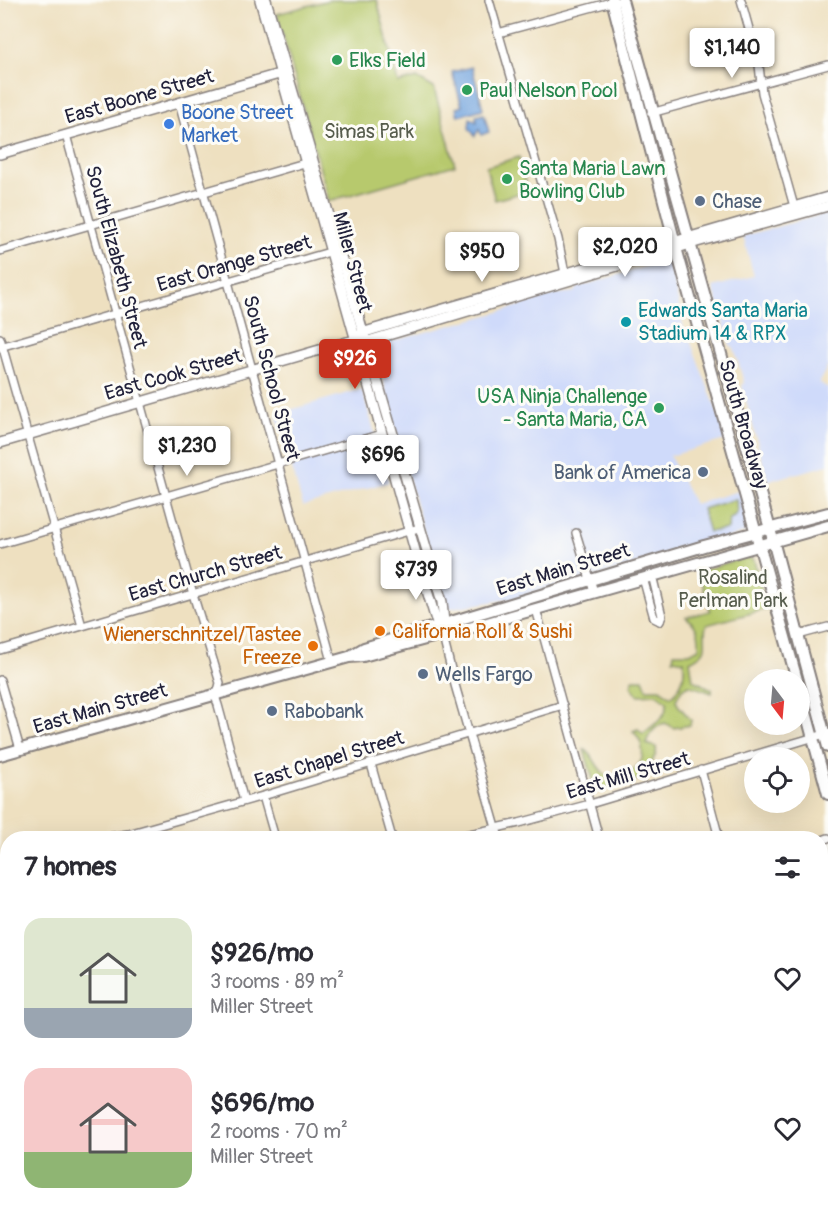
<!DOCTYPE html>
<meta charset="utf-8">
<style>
:root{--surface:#fff;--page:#f7f7f7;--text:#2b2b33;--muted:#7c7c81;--accent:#c8321e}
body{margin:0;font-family:Pangolin,sans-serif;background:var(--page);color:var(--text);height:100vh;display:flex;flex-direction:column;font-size:22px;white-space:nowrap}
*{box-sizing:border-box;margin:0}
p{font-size:20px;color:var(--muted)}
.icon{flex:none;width:33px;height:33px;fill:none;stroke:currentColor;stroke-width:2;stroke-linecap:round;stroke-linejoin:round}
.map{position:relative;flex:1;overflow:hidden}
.sheet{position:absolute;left:0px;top:831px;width:828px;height:386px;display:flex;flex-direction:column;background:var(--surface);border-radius:24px 24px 0 0;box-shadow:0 6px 24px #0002}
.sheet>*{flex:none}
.needle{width:39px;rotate:164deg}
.controls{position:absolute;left:744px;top:669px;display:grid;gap:12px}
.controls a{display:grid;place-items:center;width:66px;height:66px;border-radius:50%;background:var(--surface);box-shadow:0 6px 24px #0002;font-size:30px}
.price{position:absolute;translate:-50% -51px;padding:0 14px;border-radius:6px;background:#fff;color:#222;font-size:20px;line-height:39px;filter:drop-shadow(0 2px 3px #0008)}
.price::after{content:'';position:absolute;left:50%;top:36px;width:18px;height:14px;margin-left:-9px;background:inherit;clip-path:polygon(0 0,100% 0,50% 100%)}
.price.selected{background:var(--accent);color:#fff}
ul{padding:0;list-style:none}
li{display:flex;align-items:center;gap:18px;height:150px;padding:0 24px}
li span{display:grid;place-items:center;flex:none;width:168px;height:120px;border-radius:18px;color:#555}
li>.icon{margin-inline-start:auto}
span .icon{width:72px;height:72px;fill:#fffc;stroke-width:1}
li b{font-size:26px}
h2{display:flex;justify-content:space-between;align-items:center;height:72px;padding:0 24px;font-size:26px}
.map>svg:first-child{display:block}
</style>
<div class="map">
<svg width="828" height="1216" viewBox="0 0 828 1216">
<rect width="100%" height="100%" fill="#fdfcf7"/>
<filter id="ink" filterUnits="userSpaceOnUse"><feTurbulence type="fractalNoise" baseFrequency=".0167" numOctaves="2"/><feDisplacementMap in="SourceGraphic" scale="12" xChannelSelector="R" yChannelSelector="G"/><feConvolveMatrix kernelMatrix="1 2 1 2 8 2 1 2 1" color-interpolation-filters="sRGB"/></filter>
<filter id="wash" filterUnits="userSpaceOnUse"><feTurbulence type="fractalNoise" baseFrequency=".008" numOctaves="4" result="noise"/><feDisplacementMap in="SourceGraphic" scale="24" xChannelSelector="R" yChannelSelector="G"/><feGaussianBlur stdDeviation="1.35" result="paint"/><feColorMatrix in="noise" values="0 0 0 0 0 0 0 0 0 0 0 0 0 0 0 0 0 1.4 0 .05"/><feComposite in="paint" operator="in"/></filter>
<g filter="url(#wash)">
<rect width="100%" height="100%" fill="#eee0c0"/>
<!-- built -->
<g fill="#cfdafa">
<path d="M828,213V366L819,382L828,388V465L768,481L742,386L744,382L734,348L730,345L713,287L754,276L743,236Z"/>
<path d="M664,261L671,266L685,335L689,338L728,439L670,456L694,504L743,490L754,530L531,596L446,609L392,421L377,350L382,344L503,311L556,294L575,292L578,287Z"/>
<path d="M362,389L389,482L303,506L276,414Z"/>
</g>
<!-- green -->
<g fill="#b7c96d" stroke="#6c7654" stroke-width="1.5">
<path d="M329,0H377L398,83L417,78L434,88L455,165L329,201L277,14Z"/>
<path d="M519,157L528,191L495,200L486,167Z"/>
<path d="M736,499L737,511L734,517L729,519L728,529L709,532L702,509Z"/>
<path d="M748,557L754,560L767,609L706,625C702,645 713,650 690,661L693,680L712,689V693L689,685L682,689L676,700L678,705L691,720L690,725L674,728L665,723C655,726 648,735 646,744L656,747C658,755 654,755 652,763C651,766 651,772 651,776L596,791L584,749C595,755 594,767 607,776C615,775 624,775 631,771C648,763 644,742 633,731L638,729L643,734C654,724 667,718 667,702L656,694L638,695L631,686L633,679H643L647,689H660L671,697C682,686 685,677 684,661L673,659L674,653H690L699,648C700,633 697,626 686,617L710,611L698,571Z"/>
</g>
<!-- water -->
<g fill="#73a4de" stroke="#4a638c" stroke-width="1.5">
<path d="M472,67L483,109L458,116L456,108L462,106L452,72Z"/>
<path d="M484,114L489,132L481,135L479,129L475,136L469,128L470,118L477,122L476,116Z"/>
</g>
</g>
<g filter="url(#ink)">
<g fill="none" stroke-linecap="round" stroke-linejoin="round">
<!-- street casing -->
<g stroke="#88817e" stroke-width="10">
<g id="street">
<path d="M489,0L558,239L566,278"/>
<path d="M741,0L759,65L762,93L795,210"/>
<path d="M498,33L615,1"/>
<path d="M179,103L332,661"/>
<path d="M651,113L828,65"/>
<path d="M66,135L193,594L220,683L216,699L218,705L244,801"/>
<path d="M0,251L308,162"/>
<path d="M0,338L82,626"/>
<path d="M0,347L333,251"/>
<path d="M576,533L594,592"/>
<path d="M0,544L382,434"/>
<path d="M652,575L662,616L660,621"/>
<path d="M643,578L654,618L660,621"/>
<path d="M536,609L599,838"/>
<path d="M444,631L445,645L455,685L499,838"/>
<path d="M798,635L828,627"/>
<path d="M0,650L419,528"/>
<path d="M0,680L20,749"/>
<path d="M371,764L392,838"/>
<path d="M701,770L719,838"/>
<path d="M263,796L275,838"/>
<path d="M103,838L128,834L263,796L563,705"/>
<path d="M452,838L519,823L590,804L828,733"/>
<path d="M820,841L828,838"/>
<path d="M0,866L8,864"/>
<path d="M820,943L828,940"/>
<path d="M0,1020L8,1018"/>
<path d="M820,1040L828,1038"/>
<path d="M820,1137L828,1135"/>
<path d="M0,1171L8,1169"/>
<path d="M163,1209L165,1216"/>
<path d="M377,1209L379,1216"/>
<path d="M492,1209L494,1216"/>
<path d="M599,1209L601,1216"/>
<path d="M701,1209L703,1216"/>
<path d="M819,1209L821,1216"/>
<path d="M224,1216L248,1209"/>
<path d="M552,1216L575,1209"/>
</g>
</g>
<!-- secondary casing -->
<g stroke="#88817e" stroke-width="12">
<g id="secondary">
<path d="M260,0L416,554L435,617L441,631"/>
<path d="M266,0L442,602L444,623"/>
<path d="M0,154L286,72"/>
<path d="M359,336L362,333L375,329L828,197"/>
<path d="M0,443L347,342L356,340L365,342L697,242L828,206"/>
<path d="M0,907L8,921"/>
<path d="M0,928L8,942"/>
<path d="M0,1095L8,1093"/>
<path d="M87,1209L89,1216"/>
<path d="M95,1209L97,1216"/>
</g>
</g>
<!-- primary casing -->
<g stroke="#88817e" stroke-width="14">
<g id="primary">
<path d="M612,0L678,255L797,680"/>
<path d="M622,0L770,529L828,747"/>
<path d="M352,655L364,648L704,546L828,513"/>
<path d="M800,690L828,794"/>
<path d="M0,755L349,657L363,656L429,638L452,633L828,526"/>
</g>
</g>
<!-- street -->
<use href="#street" stroke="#fff" stroke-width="7"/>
<!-- secondary -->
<use href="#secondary" stroke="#fff" stroke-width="9"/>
<!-- primary -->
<use href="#primary" stroke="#fff" stroke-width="10"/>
</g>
</g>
<!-- markers -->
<g fill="#2e9e5b" stroke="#fdfcf7" stroke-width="2">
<circle cx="337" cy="60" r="6"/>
<circle cx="467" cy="90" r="6"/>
<circle cx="507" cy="179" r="6"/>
<circle cx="659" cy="408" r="6"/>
</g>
<circle fill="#3f7fe0" stroke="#fdfcf7" stroke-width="2" cx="169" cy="124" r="6"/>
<g fill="#5c6f8a" stroke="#fdfcf7" stroke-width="2">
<circle cx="700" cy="201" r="6"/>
<circle cx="703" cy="472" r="6"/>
<circle cx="423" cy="674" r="6"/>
<circle cx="272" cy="711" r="6"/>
</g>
<circle fill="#0f9aa8" stroke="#fdfcf7" stroke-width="2" cx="626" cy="322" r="6"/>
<g fill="#e8710a" stroke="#fdfcf7" stroke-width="2">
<circle cx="380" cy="631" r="6"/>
<circle cx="313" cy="646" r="6"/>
</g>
<g text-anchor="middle" stroke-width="6" stroke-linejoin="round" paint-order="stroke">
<!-- leisure labels -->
<g font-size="20" fill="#27864d" stroke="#fdfcf7" text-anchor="start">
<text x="349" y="67">Elks Field</text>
<text x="479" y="97">Paul Nelson Pool</text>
<text x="519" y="175">Santa Maria Lawn<tspan x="519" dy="23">Bowling Club</tspan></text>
<text x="647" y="403" text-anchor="end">USA Ninja Challenge<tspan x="647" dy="23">- Santa Maria, CA</tspan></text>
</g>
<!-- street labels -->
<g font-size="20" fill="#22223b" stroke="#fdfcf7">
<text transform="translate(139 96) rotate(-16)" y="7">East Boone Street</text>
<text transform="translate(117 257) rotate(75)" y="7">South Elizabeth Street</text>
<text transform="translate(353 262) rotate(75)" y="7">Miller Street</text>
<text transform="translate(234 263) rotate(-16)" y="7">East Orange Street</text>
<text transform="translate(173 374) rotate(-16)" y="7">East Cook Street</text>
<text transform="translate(272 378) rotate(75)" y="7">South School Street</text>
<text transform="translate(744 424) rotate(74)" y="7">South Broadway</text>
<text transform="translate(563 569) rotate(-17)" y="7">East Main Street</text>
<text transform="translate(205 573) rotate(-16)" y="7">East Church Street</text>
<text transform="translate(100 708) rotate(-16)" y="7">East Main Street</text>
<text transform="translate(329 759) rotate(-17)" y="7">East Chapel Street</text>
<text transform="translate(628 775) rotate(-16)" y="7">East Mill Street</text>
</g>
<!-- shop labels -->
<g font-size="20" fill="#366cbe" stroke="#fdfcf7" text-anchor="start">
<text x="181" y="119">Boone Street<tspan x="181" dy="23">Market</tspan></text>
</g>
<!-- park labels -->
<g font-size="20" fill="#565c4c" stroke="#fdfcf7">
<text x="369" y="138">Simas Park</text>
<text x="733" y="584">Rosalind<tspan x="733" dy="23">Perlman Park</tspan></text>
</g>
<!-- service labels -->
<g font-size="20" fill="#4e5e75" stroke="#fdfcf7" text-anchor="start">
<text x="712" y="208">Chase</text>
<text x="691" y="479" text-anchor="end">Bank of America</text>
<text x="435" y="681">Wells Fargo</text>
<text x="284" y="718">Rabobank</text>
</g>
<!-- culture labels -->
<g font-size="20" fill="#0d838f" stroke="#fdfcf7" text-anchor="start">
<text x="638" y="317">Edwards Santa Maria<tspan x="638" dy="23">Stadium 14 &amp; RPX</tspan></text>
</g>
<!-- food labels -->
<g font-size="20" fill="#c56008" stroke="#fdfcf7" text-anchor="start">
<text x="392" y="638">California Roll &amp; Sushi</text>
<text x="301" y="641" text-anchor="end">Wienerschnitzel/Tastee<tspan x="301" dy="23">Freeze</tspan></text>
</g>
</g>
</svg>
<div class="controls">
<a><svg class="needle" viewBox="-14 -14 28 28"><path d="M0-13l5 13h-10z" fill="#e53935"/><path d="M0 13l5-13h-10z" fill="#7c7c81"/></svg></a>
<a><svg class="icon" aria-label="locate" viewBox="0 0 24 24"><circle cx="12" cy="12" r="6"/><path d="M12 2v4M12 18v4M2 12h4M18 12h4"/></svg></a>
</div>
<b class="price" style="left:732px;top:79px">$1,140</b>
<b class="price" style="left:625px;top:278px">$2,020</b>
<b class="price" style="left:482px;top:283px">$950</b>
<b class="price selected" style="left:355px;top:390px">$926</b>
<b class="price" style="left:187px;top:477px">$1,230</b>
<b class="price" style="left:383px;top:486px">$696</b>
<b class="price" style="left:416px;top:601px">$739</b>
<section class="sheet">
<h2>7 homes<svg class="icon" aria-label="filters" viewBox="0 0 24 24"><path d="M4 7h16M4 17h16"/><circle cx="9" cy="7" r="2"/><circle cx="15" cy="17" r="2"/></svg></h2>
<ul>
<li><span style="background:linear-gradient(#dfe7d0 75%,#9aa5b1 0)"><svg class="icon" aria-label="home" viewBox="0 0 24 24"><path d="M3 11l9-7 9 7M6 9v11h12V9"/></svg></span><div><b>$926/mo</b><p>3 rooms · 89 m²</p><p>Miller Street</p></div><svg class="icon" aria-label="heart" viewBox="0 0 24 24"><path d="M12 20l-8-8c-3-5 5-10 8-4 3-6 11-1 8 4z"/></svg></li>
<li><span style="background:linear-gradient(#f6c9c9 70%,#8fb573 0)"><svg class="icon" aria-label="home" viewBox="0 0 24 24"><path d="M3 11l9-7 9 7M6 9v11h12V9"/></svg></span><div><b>$696/mo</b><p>2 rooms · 70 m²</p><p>Miller Street</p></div><svg class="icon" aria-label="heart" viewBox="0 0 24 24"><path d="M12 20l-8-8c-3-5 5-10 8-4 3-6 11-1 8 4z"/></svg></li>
</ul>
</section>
</div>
